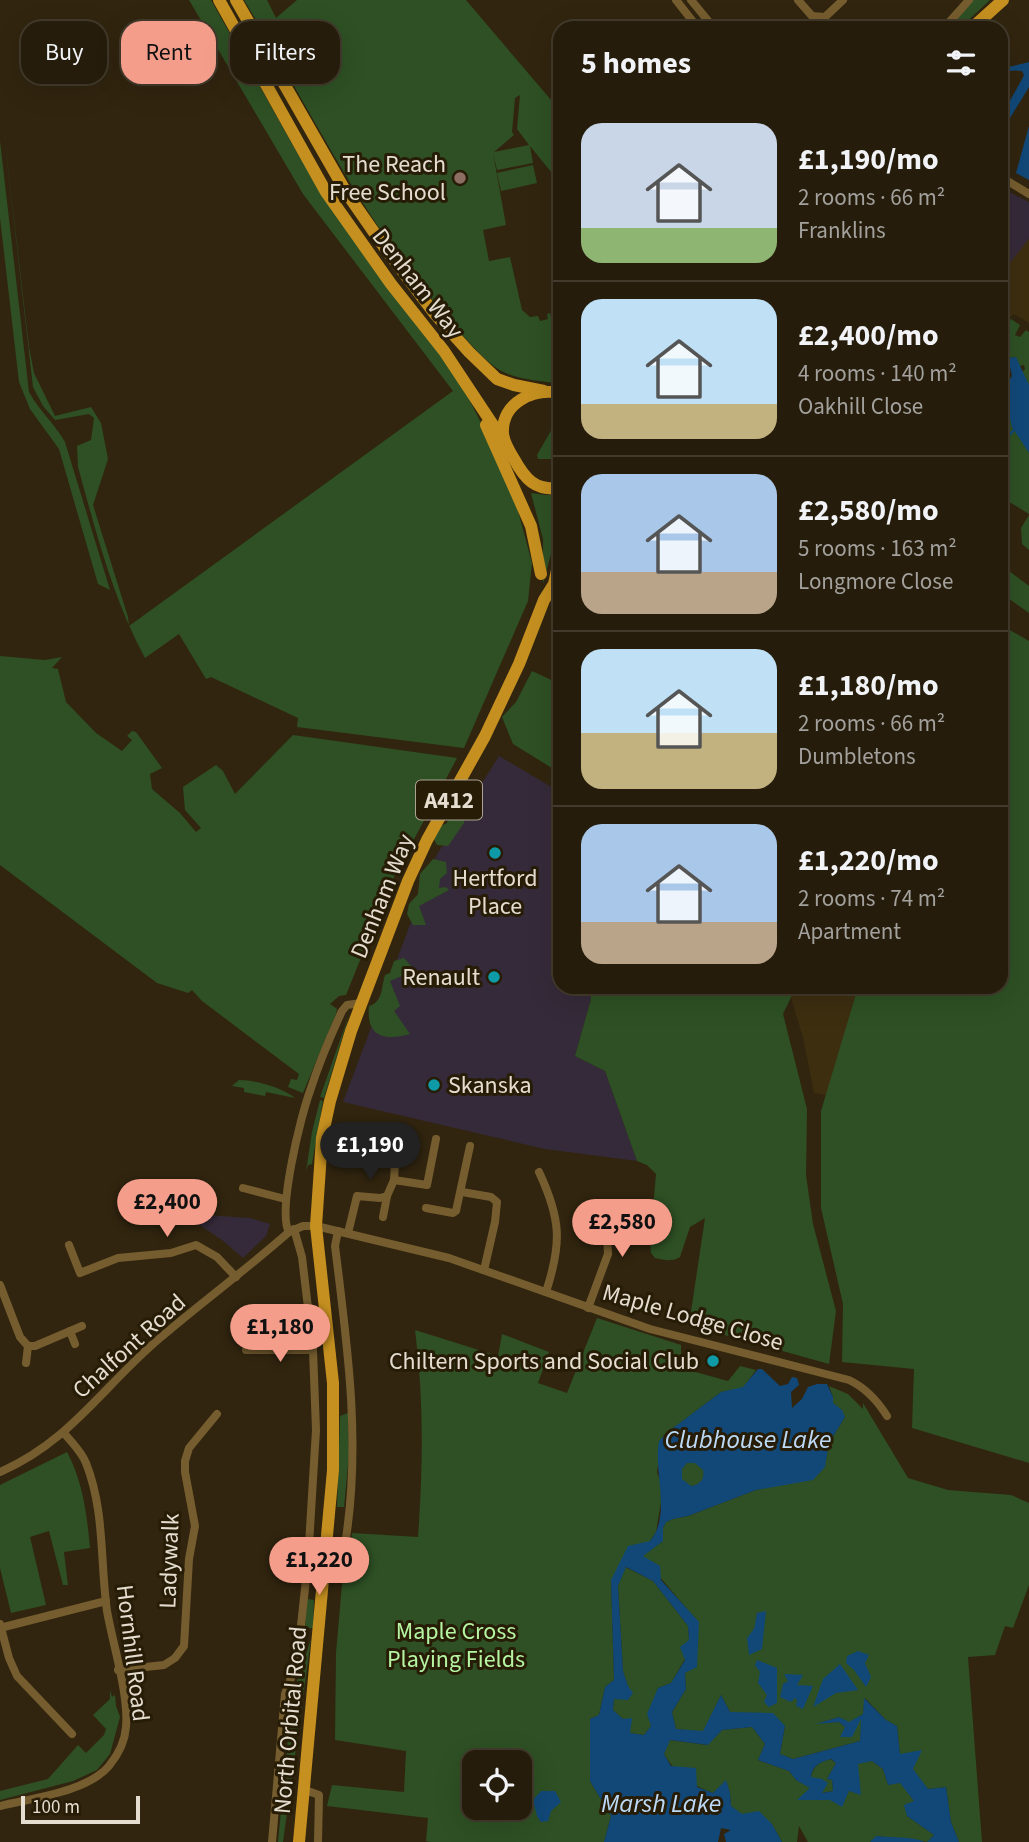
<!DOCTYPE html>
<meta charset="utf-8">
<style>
:root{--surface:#251c0b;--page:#2d2514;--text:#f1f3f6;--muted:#a3a19d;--line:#423a2c;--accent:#f49d8b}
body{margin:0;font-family:"Source Sans 3",sans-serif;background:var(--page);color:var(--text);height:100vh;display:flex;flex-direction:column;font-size:26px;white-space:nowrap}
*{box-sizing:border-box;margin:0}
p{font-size:23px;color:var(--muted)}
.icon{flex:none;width:38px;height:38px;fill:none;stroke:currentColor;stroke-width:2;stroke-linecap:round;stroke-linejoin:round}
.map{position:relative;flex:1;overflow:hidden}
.details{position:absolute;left:553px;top:21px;width:455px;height:973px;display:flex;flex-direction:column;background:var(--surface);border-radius:21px;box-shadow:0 7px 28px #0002,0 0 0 2px var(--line)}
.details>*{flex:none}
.banner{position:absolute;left:21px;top:21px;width:427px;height:63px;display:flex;gap:14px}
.buttons{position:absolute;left:462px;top:1750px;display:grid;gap:14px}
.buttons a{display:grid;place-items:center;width:70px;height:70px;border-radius:14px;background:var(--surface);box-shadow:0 7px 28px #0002,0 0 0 2px var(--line);font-size:35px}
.scale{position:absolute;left:21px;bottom:18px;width:119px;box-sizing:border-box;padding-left:7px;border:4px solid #e5ddd0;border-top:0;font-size:19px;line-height:24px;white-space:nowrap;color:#e5ddd0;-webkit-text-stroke:5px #271c06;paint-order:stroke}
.price{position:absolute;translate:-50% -60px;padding:0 16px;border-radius:24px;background:var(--accent);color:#111;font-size:23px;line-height:46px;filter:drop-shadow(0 2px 4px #0008)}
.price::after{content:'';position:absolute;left:50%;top:42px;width:21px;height:16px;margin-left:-10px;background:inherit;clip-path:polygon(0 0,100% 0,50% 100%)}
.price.on{background:#222;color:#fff}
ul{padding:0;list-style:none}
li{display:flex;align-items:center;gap:21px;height:175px;padding:0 28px}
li+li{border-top:2px solid var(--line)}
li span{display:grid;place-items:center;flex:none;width:196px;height:140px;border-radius:21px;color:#555}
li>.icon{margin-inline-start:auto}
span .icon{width:84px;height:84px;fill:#fffc;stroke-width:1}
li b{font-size:30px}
h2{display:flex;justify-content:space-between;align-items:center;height:84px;padding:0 28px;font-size:30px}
.pill{padding:0 24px;border-radius:21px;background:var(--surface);box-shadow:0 7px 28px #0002,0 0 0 2px var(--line);font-size:24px;line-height:63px}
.pill.on{background:var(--accent);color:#111}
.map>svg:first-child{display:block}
</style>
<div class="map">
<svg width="1029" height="1842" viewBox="0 0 1029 1842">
<rect width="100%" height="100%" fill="#31250f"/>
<!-- commercial -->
<g fill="#352a39">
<path d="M1001,188L1029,202V239L1002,275Z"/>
<path d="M499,756L560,792V987H588L591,999L575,1056L605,1071L637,1161L545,1149L343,1102L436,856Z"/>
<path d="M190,1214L250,1218L270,1224L266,1236L243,1258L222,1240L192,1220Z"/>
</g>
<!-- built -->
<g fill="#3d2e10">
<path d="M1029,239V323L1014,314L1001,325V274Z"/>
<path d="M796,987H858L827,1095L814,1093L803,1037L791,998Z"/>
</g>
<!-- green -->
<g fill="#2e5024" fill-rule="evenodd">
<path d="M189,0H211L299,156L463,387L506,473L518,511L532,563L528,601L464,748L297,727L298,718L211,677L206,679L179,634L145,658C113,599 96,532 78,467L77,446L91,440L94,418L89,414L55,420L43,406L33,387L0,99L29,347L34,373L55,416L91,407L101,423L108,459L93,505L128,617L129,626L453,391L303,194Z"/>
<path d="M244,0H267L276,18L297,0H466L551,100V150L560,163V183L530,146L533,163L497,170L493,153L506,225L483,230L489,261L510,257L522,310L530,317L538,316L540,321L548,319L547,314L550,313L555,336L560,335V384C543,381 524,380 508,374C488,366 471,344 457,329C368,231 312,112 244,0ZM520,95L517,129L529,145L494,152L514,135L512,132L515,98Z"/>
<path d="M972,0H990L960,28H947Z"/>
<path d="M0,141L29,392C40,412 55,424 65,442L110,590L98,584L59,449L30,409L19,382L0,218Z"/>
<path d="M533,165L537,183L501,191L497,173Z"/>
<path d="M1011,319L1020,325L1015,335L1020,337L1026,330L1029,332V388L1018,376L1025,369L1024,365L1020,366L1014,362L1016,357L1008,358C1002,348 1001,339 1001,328Z"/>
<path d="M1001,402H1009L1029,442V514L1001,497Z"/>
<path d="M560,415V447L555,459H538L537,455Z"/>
<path d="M531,493L546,495L560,494V520L543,584V539Z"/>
<path d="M1029,515V550L1022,544L1021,528Z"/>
<path d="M1001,565L1029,586V613L1001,593Z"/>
<path d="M1001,625L1029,641V1463L912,1428L914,1369L842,1362L843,1304L821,1208V1111L858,987H1001Z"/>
<path d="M0,656L45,660L62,657L52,668L58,669L66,702L96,733L122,751L132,740L127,736L132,731L136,732L162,768L150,774L152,789L180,813L196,832L201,828L185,810L183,787L216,765L223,771L235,794L293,735L457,758L392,881L346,995L339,996L330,1004L337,1009L336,1014L303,1093L288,1087L291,1079L297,1080L299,1074L202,1001L192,990L188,993L157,983L0,865Z"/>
<path d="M532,671L560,684V773L513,744L502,717L516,702Z"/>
<path d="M474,785L480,789V805L473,812L465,815L464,823L448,846L437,845L434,839L441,826L447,823L449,814L467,787Z"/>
<path d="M433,859L446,862L447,873L440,879L439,888L446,887L449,890L419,906L426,925H413L407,914L409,904L418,894L420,874Z"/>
<path d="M404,958L411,966V972L390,981L400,1006L394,1011L410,1034C384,1041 366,1037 369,1006C383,1002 381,988 385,975L390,973L394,961Z"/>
<path d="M588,987H796L783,1014L807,1109L806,1175L813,1224L836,1311L829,1364L689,1325L705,1218L690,1227L680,1257C673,1262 664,1260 655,1258L651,1253L650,1243L656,1174L647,1165L637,1161L605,1071L575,1056L591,999Z"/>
<path d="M350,1012L324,1098L320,1097Z"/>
<path d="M239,1080C256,1080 283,1088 295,1098L266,1092L265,1096L244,1092V1088L232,1086Z"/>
<path d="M320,1100L323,1101L312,1164L308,1165L306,1172L312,1132Z"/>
<path d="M597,1318L681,1345V1368L728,1381L740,1366L756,1370L743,1388L721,1392L663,1436L657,1472L663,1490L656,1532L650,1541L611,1580L614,1680L605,1687L599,1715L590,1719V1781L611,1816L604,1842H430L426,1841L428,1818L327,1806L332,1785L404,1792L406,1751L335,1740L336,1653L345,1550L350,1551L352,1533L418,1537C423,1468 424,1399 415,1330L498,1356L502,1334L549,1352L538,1383L567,1393ZM474,1762H520V1808H474Z"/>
<path d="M829,1386L848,1394L863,1409V1403L908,1478L948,1490L1011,1495L1029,1503V1585L1013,1628L1005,1626L995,1655L968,1657L982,1842H959L951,1822L946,1787L928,1789L900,1754L897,1726L886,1720L865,1698L863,1714L849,1723L839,1717L820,1723L839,1722L845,1727L862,1717L860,1741L793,1759L780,1754L785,1726L730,1712L721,1695L703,1732L676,1729L672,1712L686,1689L685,1673L699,1623L642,1556L663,1541V1528L666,1522L673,1519L688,1516L756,1490L773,1486L826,1459L829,1443L845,1417L832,1403L833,1397Z"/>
<path d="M348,1413L349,1455L344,1507H337L340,1416Z"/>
<path d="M67,1452C83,1482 87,1515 90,1548L64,1552L68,1585H63L49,1531L30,1537L46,1605L11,1613L0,1568V1485Z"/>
<circle cx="692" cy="1474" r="12"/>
<path d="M625,1567L653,1581L688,1626L689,1640L685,1659L671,1683L658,1688L651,1726L644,1735L629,1733L623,1719L613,1710L614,1699L628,1686L623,1671L618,1586Z"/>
<path d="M307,1599L314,1600L313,1628H305Z"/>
<path d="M311,1639L283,1842H278L292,1696Z"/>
<path d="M110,1690L112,1697L115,1695L116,1706L120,1717L110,1754L97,1770L73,1781L0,1800V1791L48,1779L78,1745L86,1753L104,1735L106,1729L93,1715L110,1699Z"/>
<path d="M752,1727L765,1744L758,1760L789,1771L796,1780L811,1788L798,1800H830L849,1791L860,1794L857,1763L872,1761L883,1769L888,1785L900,1782L915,1802L907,1816L934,1835L927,1842C911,1838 894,1838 877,1836L870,1842H808L799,1826L797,1842H782L772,1824L741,1814L731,1806L730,1793L726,1781L713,1793C693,1786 675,1773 664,1754L669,1740L707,1745L722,1730Z"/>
<path d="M830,1759L836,1763L827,1779L832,1780L833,1791L821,1793L815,1780L811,1777C813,1766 820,1762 830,1759Z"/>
</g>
<!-- water -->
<g fill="#114878" fill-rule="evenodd">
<path d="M1029,62V87L1001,133C1001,109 1014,96 1024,75L1022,71C1014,70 1007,70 1001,75V69Z"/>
<path d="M1029,126V180L1016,173Z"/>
<path d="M1016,357L1029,385V453L1012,427L1003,389L1012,376L1008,358Z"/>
<path d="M758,1369H762L780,1386L788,1384L792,1377L797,1378L799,1385L791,1392L792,1408L802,1399L808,1387L817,1384H827L833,1397V1403L842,1410L845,1417L829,1443L825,1467L813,1480L756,1490L688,1516L673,1519L666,1522L663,1528V1541L643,1556L660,1566L661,1580L699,1622L697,1667L685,1673L686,1689L672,1712L676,1729L703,1731L721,1695L730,1712L773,1713L785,1726L780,1754L793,1759L860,1741L861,1719L852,1737H840L845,1727L839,1722L816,1724L839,1717L849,1722L863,1714L864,1698L886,1720L897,1726L900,1754L922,1750L913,1769L928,1789L946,1787L951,1822L959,1842H927L934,1835L907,1816L904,1805L914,1801L900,1783L888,1785L883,1769L872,1761L858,1764L861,1795L849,1791L842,1807L830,1800H797L810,1788L796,1780L789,1771L758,1760L765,1744L752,1727L722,1730L708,1745L670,1740L664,1754L671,1766L696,1768L697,1787L713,1793L726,1780L730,1793L731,1806L742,1814L759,1811L772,1824L782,1842H726L724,1834L731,1830L721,1828L718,1842H604L611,1816L590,1781V1719L599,1715L605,1687L614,1680L611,1580L628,1546L650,1541C672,1515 653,1472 659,1441L669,1431L721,1392L743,1387ZM687,1463H695L703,1470C705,1479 700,1485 691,1486L682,1479V1469ZM626,1567L653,1581L688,1626L689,1640L680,1647L685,1660L671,1683L658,1688L647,1714L651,1726L644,1735L630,1733L632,1718L623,1719L613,1710L614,1699L628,1700L633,1693L628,1686L623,1671L618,1586ZM831,1759L836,1763L827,1779L832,1780L833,1791L822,1793L828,1783L822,1779L811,1777C812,1766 820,1762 831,1759Z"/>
<path d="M766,1611L762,1649L749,1655L747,1638L754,1629L757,1613Z"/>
<path d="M858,1651L869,1655L865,1663L871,1677L866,1687L854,1670L846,1663L847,1656Z"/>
<path d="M757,1660L777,1668V1703L769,1707L764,1702L767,1695L758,1683L760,1672L755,1665Z"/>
<path d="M840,1664L858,1690L836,1693L813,1707L823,1679Z"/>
<path d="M784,1674L803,1675L797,1685L813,1686L803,1709L796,1706L797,1700L795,1698L791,1702L780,1697L783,1684L788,1681Z"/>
<path d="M541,1791H555L561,1802L551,1811L548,1821L541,1822L537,1816L533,1800Z"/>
<path d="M876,1836C893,1838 910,1836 925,1842H870Z"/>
</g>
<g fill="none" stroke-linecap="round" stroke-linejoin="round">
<!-- stream -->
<path stroke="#114878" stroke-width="2.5" d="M1001,444L1014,430"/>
<!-- street -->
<g stroke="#765d2f" stroke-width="8">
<path d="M676,0L698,28"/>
<path d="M691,0L714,28"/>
<path d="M798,0L812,16L825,17L843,0"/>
<path d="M944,28L969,0"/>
<path d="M1001,177L1029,194"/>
<path d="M373,1136L368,1158L395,1163L394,1180"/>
<path d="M539,1172C561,1219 562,1243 546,1292"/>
<path d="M243,1188L285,1199"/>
<path d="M462,1192L491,1197L497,1202L495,1222L484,1270"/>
<path d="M426,1208L453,1213L456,1211L470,1146"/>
<path d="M383,1217L387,1196"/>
<path d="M289,1232C277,1212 301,1115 310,1091C319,1063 330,1037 342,1011L347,1005L362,1003"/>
<path d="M348,1233L357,1196L380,1198L387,1196L394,1180L427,1185L436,1139"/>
<path d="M69,1245L80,1273L118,1258L171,1253L196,1245L217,1257L236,1277"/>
<path d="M0,1285L20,1337L28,1346H35L82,1326"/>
<path d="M588,1308L608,1254L606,1213L611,1208L638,1205"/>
<path d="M70,1331L75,1344"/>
<path d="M246,1350H313"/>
<path d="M26,1363L28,1346"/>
<path d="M0,1472C70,1442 104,1385 160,1338C202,1302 247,1269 289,1232L303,1226H316L449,1258L650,1329L849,1380C866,1388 877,1400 887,1416"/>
<path d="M328,1543L342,1542L346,1538C361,1440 347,1343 335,1246L338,1231"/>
<path d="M0,1624L9,1658L17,1676L72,1734"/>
<path d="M0,1628L106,1601"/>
<path d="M118,1670L164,1665L175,1658L184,1646L189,1559L195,1526L185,1472V1461L189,1448L217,1414"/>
<path d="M305,1790L319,1795L318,1842"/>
<path d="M0,1806C32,1798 87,1792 109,1766C118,1755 125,1741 126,1727C129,1695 113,1645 107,1611C100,1561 105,1511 86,1463C81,1451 72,1443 64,1433"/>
<path d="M272,1842L285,1694L297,1662L308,1561L316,1430L313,1350L302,1257L294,1229"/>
</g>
<!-- primary -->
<g stroke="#c59020" stroke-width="12">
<path d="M219,0L326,192L391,284L444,351L505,443"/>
<path d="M236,0L346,192L385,248L434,313L469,352L497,379L514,385L544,391"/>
<path d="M972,28L1003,0"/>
<path d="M560,393C534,388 501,402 503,434C504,443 509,451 514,459C525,479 535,491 560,488"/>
<path d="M486,425L531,526L541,574"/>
<path d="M299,1842L333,1470V1383L316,1226L322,1138L330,1101L351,1031L408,881L427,840L485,736L519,664L544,600L554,584L560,556"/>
</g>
</g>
<!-- markers -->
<circle fill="#8d6e63" stroke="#271c06" stroke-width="2.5" cx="460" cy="178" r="7"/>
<g fill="#0f9aa8" stroke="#271c06" stroke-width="2.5">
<circle cx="495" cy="853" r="7"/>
<circle cx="494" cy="977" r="7"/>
<circle cx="434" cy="1085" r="7"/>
<circle cx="713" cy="1361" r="7"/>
</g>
<g text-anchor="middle" stroke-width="6" stroke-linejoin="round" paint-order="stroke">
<!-- shield labels -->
<rect fill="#271c06" stroke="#aca393" stroke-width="2" x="416" y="780.5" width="66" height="39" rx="5"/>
<g font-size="23" font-weight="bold" fill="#e5ddd0">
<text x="449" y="808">A412</text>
</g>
<!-- poi labels -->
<g font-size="24" fill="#e5ddd0" stroke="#271c06" text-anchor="end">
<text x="446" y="172">The Reach<tspan x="446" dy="28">Free School</tspan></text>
<text x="495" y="886" text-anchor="middle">Hertford<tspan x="495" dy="28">Place</tspan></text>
<text x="480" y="985">Renault</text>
<text x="448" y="1093" text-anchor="start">Skanska</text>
<text x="699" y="1369">Chiltern Sports and Social Club</text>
</g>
<!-- street labels -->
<g font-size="24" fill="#e5ddd0" stroke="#271c06">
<text transform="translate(418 283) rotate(52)" y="8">Denham Way</text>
<text transform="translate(382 896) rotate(-68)" y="8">Denham Way</text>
<text transform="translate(693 1317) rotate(16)" y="8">Maple Lodge Close</text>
<text transform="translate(129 1346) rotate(-42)" y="8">Chalfont Road</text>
<text transform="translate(169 1561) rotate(-88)" y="8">Ladywalk</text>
<text transform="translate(133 1653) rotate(83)" y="8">Hornhill Road</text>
<text transform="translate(290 1720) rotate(-85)" y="8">North Orbital Road</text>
</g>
<!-- park labels -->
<g font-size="24" fill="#b5f5a2" stroke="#271c06">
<text x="456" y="1639">Maple Cross<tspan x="456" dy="28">Playing Fields</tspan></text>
</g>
<!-- water labels -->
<g font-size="26" font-style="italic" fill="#bcd9f6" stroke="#271c06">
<text x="748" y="1448">Clubhouse Lake</text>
<text x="661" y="1812">Marsh Lake</text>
</g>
</g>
</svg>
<div class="buttons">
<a><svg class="icon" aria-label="locate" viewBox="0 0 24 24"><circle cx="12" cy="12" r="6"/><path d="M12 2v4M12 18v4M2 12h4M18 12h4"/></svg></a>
</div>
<div class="scale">100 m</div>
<b class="price on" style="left:370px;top:1182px">£1,190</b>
<b class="price" style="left:167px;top:1239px">£2,400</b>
<b class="price" style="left:622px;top:1259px">£2,580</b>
<b class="price" style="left:280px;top:1364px">£1,180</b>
<b class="price" style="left:319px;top:1597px">£1,220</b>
<div class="banner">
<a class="pill">Buy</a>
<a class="pill on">Rent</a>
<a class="pill">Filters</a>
</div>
<section class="details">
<h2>5 homes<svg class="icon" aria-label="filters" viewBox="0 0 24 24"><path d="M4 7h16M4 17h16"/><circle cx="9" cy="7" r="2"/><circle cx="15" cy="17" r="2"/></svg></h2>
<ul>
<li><span style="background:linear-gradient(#c9d6e8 75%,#8fb573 0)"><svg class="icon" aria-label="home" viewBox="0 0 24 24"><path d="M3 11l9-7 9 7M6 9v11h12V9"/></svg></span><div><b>£1,190/mo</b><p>2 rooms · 66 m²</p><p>Franklins</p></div></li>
<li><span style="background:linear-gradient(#bfe0f5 75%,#c2b280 0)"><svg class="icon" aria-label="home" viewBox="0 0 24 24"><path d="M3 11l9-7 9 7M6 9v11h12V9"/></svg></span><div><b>£2,400/mo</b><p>4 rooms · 140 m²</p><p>Oakhill Close</p></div></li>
<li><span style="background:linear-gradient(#a9c7e8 70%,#b9a48a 0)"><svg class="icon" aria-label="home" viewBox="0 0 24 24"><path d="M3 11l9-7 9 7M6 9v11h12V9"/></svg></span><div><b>£2,580/mo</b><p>5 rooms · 163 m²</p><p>Longmore Close</p></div></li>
<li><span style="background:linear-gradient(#bfe0f5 60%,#c2b280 0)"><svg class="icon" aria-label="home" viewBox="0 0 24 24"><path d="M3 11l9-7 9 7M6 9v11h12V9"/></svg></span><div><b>£1,180/mo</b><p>2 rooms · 66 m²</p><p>Dumbletons</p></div></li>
<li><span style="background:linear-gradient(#a9c7e8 70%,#b9a48a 0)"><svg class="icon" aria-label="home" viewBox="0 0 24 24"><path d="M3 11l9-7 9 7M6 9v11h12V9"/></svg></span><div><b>£1,220/mo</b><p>2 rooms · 74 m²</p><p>Apartment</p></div></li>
</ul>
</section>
</div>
